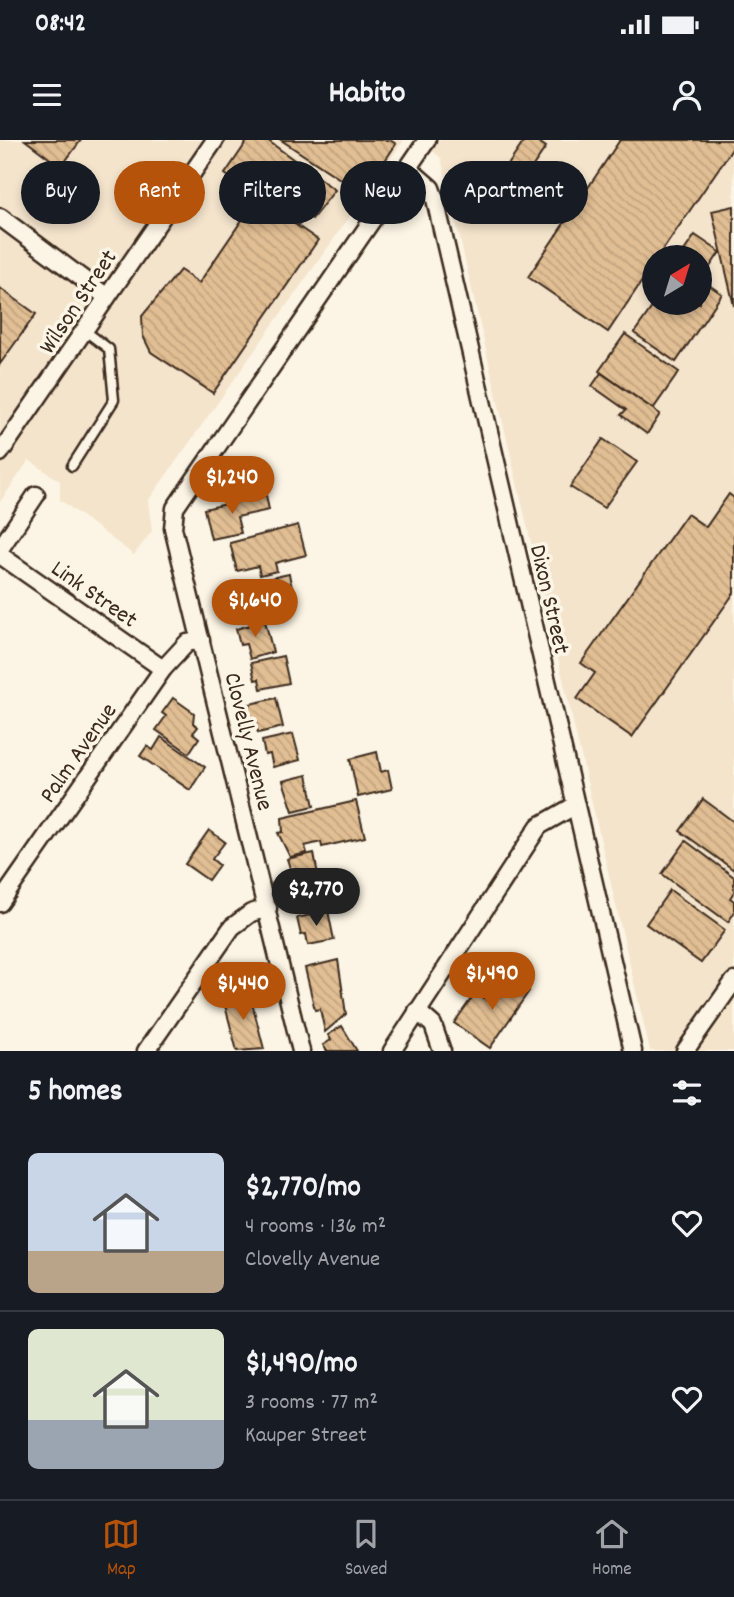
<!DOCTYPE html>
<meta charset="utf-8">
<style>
:root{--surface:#171b24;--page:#20242c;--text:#f1f3f6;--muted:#9ea1a6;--line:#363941;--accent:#b45309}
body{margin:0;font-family:Dekko,sans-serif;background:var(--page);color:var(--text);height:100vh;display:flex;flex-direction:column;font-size:26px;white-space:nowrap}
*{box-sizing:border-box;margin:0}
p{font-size:23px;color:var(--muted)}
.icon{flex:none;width:38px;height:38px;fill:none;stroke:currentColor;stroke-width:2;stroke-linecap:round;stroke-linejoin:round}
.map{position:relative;height:911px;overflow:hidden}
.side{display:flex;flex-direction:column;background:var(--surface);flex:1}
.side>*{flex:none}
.banner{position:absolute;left:21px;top:21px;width:693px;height:63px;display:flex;gap:14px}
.needle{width:46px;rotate:38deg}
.fabs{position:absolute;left:642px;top:105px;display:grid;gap:14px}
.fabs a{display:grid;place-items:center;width:70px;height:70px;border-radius:50%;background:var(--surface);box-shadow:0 4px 10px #0003;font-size:35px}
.price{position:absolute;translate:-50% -60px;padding:0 16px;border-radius:24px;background:var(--accent);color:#fff;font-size:23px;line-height:46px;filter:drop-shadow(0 2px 4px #0008)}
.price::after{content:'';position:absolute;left:50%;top:42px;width:21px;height:16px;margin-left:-10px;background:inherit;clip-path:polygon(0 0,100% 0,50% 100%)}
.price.active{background:#222;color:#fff}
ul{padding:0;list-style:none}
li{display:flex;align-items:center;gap:21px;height:175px;padding:0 28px}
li+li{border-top:2px solid var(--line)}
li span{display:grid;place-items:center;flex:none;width:196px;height:140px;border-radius:10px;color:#555}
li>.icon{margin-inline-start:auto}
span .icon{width:84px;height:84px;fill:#fffc;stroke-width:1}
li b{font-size:30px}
h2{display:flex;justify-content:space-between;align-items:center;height:84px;padding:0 28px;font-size:30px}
.pill{padding:0 24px;border-radius:32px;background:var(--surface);box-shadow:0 4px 10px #0003;font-size:24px;line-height:63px}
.pill.active{background:var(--accent);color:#fff}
.status{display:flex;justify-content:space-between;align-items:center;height:49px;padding:0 35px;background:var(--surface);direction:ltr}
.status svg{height:19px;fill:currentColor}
header{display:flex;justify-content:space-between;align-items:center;height:91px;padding:0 28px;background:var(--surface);font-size:32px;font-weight:700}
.tabs{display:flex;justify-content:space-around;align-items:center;height:98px;border-top:2px solid var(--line);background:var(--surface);font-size:19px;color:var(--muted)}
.tabs a{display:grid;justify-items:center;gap:4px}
.tabs .active{color:var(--accent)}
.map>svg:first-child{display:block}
</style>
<div class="status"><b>08:42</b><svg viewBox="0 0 49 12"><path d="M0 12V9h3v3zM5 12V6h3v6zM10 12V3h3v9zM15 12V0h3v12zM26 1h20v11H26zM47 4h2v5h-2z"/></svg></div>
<header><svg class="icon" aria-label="menu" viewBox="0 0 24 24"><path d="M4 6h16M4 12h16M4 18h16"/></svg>Habito<svg class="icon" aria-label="person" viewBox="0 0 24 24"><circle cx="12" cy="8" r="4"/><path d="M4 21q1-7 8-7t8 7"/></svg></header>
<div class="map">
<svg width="734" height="911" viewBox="0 0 734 911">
<defs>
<pattern id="building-back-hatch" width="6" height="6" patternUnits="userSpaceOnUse" patternTransform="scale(1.75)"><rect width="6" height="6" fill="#e1be93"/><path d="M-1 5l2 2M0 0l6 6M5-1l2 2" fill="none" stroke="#c2a37e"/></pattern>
</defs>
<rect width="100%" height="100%" fill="#fcf5e5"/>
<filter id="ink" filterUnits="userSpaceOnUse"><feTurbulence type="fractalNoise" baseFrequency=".0143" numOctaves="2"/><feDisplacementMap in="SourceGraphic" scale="14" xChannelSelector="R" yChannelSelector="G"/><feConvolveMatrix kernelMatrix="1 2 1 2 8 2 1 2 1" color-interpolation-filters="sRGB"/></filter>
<g filter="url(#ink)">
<!-- built -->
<g fill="#f4e4cc" fill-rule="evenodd">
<path d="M0,0H404L148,361L152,391L134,415L60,360V341L29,320L0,362Z"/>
<path d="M419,0H734V911H650L441,18ZM654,117H700V163H654Z"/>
</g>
<!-- building -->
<g fill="url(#building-back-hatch)" stroke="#3b2a1e" stroke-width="2">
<path d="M25,0H81L61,27Z"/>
<path d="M248,0H267L335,50L312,79L306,75L298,86L225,34Z"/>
<path d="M281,0H390L396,4L363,54Z"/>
<path d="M525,0H536L546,7L493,84L476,72Z"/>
<path d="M620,0H734V6L658,117H654V123L608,192L528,137Z"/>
<path d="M257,58L318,100L213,253L151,212L143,196L142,176L180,130L199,143Z"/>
<path d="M734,66V166L712,71Z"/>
<path d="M695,95L720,112L701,140L700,117H680Z"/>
<path d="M700,139L722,154L676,222L634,193L655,163H700Z"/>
<path d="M0,148L36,174L0,224Z"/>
<path d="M625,194L679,232L653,269L599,231Z"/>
<path d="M601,233L660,274L647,294L621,275L626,270L592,246Z"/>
<path d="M603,299L637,322L604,368L570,347Z"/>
<path d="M729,354L734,358V453L632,597L577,559L595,533L581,523L687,374L706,387Z"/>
<path d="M266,355L269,370L237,377L241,393L211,399L204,369Z"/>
<path d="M298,385L306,415L275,423L277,431L260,435L258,426L237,431L230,403Z"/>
<path d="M289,434L296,467L244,479L242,471L236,472L233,462L230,463V447Z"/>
<path d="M265,481L273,512L250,519L246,504L240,505L236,489Z"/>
<path d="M283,516L289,543L261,549L259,539L255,540L251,523Z"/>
<path d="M173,558L194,573L193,583L198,587L193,593L199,598L189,613L156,590L166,576L162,573Z"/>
<path d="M276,558L283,587L258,593L255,579L250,580L246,565Z"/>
<path d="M293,594L300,620L273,627L270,614L265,615L262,601Z"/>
<path d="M161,597L205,627L190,650L140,616L147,606L153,610Z"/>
<path d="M377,612L381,632L388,630L392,649L358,657L350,619Z"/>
<path d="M307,635L314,666L293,671L283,641Z"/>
<path d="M703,659L734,682V730L680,691Z"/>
<path d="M356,661L365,697L322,707L321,702L305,706L307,713L290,717L278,693L283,692L282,678Z"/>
<path d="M209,690L225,702L212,719L219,725L208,740L185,724Z"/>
<path d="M686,701L734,737V752L730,758L734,761V773L728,782L662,734Z"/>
<path d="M314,713L319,741L296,746L287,719Z"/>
<path d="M670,750L725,790L701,823L646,784Z"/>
<path d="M328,771L334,800L308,805L306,794L301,795L297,778Z"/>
<path d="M338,820L346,874L325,892L320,869L315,870L305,828Z"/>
<path d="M506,835L529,851L490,908L454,883L476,852L488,861Z"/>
<path d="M249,851L264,909L237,911L223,858Z"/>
<path d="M342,886L357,911H327L323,905L331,900L328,895Z"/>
</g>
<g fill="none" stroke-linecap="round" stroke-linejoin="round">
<!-- service casing -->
<g stroke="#3b2a1e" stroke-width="13">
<path id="service" d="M72,326L114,260L109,209L84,190"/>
</g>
<!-- minor casing -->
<g stroke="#3b2a1e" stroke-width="21">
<g id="minor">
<path d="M408,28L431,48L435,59L633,911"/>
<path d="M0,77L107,157"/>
<path d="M0,313L215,0"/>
<path d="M0,409L36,355"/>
<path d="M0,415L163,529"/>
<path d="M0,763L163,529L187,503L201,500"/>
<path d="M417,871L433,885L442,911"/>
<path d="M146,911L232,787L251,773L268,768"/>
<path d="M301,911L173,388L175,368L427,0"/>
<path d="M392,911L539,686L576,665"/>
<path d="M685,911L734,841"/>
</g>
</g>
<!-- service -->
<use href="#service" stroke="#fcf5e5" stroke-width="8"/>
<!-- minor -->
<use href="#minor" stroke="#fcf5e5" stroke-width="16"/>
</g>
</g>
<g text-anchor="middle" stroke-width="7" stroke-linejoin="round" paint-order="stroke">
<!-- street labels -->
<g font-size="24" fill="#3b2a1e" stroke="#fcf5e5">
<text transform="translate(77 161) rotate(-56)" y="8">Wilson Street</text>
<text transform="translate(95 453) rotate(35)" y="8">Link Street</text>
<text transform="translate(551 459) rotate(77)" y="8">Dixon Street</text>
<text transform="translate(250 601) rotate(76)" y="8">Clovelly Avenue</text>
<text transform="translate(77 612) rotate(-55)" y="8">Palm Avenue</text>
</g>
</g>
</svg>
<div class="fabs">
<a><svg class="needle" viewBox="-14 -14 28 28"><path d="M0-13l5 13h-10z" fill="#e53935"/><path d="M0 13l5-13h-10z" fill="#9ea1a6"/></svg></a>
</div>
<b class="price" style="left:232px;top:376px">$1,240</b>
<b class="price" style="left:255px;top:499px">$1,640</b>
<b class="price active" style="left:316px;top:788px">$2,770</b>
<b class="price" style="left:492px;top:872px">$1,490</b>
<b class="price" style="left:243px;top:882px">$1,440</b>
<div class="banner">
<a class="pill">Buy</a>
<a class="pill active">Rent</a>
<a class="pill">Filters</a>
<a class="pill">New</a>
<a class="pill">Apartment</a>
</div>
</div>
<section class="side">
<h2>5 homes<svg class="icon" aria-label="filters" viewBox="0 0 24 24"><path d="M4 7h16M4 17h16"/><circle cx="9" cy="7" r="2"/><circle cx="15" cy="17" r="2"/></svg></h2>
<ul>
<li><span style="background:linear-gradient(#c9d6e8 70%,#b9a48a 0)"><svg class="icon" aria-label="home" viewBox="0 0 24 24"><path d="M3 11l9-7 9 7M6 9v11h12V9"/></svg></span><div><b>$2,770/mo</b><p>4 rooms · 136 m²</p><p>Clovelly Avenue</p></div><svg class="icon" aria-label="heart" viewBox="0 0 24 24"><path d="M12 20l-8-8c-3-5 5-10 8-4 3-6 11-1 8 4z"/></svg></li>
<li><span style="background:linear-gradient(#dfe7d0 65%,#9aa5b1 0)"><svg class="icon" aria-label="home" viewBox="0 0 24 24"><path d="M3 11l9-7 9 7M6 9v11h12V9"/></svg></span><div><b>$1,490/mo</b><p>3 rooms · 77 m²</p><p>Kauper Street</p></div><svg class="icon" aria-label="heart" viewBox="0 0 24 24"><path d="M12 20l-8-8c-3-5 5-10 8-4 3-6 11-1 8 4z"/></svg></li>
</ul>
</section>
<nav class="tabs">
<a class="active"><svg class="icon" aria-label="map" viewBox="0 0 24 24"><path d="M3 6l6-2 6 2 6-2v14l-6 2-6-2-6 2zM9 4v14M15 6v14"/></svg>Map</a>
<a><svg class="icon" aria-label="saved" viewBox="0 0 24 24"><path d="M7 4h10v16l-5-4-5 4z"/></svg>Saved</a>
<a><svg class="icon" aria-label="home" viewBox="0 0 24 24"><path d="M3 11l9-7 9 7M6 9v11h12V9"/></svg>Home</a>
</nav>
